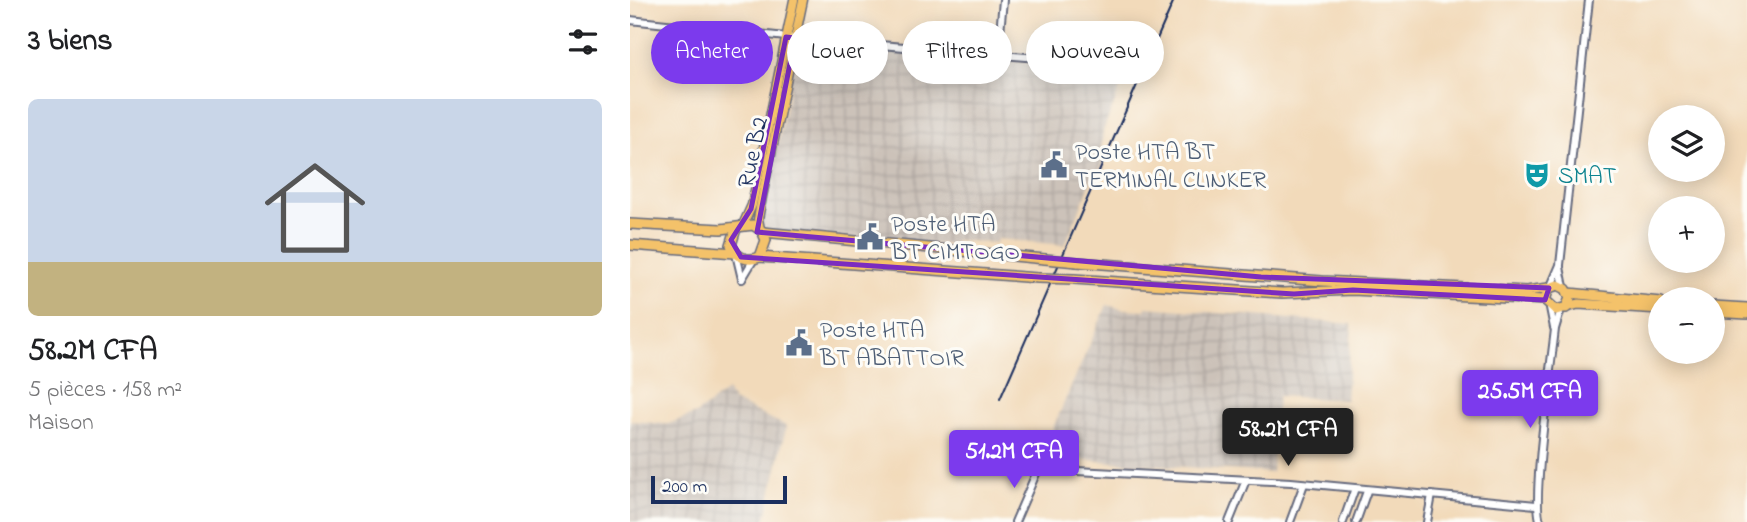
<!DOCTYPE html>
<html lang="fr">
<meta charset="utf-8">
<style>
:root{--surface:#fff;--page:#f2f2f2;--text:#202124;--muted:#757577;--accent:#7c3aed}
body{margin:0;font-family:"Indie Flower",sans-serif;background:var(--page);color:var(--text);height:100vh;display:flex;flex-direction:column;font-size:26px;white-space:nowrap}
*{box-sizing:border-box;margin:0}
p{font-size:23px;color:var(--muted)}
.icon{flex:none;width:38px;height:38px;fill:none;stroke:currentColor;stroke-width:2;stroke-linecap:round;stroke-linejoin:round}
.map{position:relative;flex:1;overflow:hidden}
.side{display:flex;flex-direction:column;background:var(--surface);width:630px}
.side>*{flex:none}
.top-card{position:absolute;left:21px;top:21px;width:665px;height:63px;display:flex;gap:14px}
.controls{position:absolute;left:1018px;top:105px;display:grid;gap:14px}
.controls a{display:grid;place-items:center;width:77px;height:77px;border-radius:50%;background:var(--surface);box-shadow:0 4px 18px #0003;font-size:35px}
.scale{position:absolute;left:21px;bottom:18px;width:136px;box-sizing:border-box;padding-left:7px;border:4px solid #1b2f5e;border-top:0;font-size:19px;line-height:24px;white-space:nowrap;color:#1b2f5e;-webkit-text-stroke:5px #fdfcf7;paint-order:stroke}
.price{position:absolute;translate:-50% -60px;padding:0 16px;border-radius:7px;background:var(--accent);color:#fff;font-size:23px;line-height:46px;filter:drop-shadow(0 2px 4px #0008)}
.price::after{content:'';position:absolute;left:50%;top:42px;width:21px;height:16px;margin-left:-10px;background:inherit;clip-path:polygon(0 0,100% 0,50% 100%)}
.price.active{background:#222;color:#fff}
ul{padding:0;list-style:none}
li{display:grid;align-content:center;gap:14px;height:371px;padding:0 28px}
li span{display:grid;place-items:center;height:217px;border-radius:10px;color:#555}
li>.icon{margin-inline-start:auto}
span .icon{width:126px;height:126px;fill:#fffc;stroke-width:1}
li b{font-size:30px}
h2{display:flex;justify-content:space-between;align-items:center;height:84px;padding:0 28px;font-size:30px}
.tag{padding:0 24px;border-radius:32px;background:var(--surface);box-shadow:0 4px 18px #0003;font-size:24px;line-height:63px}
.tag.active{background:var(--accent);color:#fff}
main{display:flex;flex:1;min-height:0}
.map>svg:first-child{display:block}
</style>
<main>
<section class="side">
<h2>3 biens<svg class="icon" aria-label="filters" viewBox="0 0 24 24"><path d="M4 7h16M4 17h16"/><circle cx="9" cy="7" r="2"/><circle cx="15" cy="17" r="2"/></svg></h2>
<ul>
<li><span style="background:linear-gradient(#c9d6e8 75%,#c2b280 0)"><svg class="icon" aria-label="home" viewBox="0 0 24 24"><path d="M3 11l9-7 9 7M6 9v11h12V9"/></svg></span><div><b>58.2M CFA</b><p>5 pièces · 158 m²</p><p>Maison</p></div></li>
</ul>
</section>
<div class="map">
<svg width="1117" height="522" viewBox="0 0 1117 522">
<defs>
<pattern id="industrial-grid" width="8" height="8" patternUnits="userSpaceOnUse" patternTransform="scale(1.75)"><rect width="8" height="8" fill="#ccc2b9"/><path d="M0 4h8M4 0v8" fill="none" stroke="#afa7a1"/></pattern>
</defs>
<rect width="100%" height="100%" fill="#fdfcf7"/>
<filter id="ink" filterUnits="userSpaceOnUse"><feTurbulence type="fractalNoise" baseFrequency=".0143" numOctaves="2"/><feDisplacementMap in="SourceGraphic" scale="14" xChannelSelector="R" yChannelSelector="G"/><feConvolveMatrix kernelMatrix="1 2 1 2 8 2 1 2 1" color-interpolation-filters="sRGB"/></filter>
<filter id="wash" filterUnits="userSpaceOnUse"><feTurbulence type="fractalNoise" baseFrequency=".00686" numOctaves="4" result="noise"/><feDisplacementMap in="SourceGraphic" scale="28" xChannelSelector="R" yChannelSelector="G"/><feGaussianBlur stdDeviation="1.57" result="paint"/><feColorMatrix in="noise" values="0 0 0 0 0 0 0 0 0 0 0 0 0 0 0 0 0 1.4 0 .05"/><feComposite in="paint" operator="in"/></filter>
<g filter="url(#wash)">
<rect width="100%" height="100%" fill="#f2daba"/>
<!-- industrial -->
<g fill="url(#industrial-grid)">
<path d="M172,45L446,67L449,76L494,79L473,131L471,153L476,155L466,178L463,177L435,245L367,239L366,243L325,240L324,245L136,231L131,222L168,48Z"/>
<path d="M477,305L492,309L515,310L516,307L722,324L716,400L648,396L642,473L426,458L412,453Z"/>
<path d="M97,391L103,401L156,426L135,522H0V421L38,424L66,414Z"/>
</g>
</g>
<g filter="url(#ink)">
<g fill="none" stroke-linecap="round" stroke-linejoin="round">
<!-- minor casing -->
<g stroke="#666b7e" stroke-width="10">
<g id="minor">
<path d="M0,20L165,38L457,62"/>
<path d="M368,54L373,0"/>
<path d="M106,254L112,279"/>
<path d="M930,267L934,287"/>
<path d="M112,279L124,259"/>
<path d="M921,286L930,265L959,0"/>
<path d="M920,308L924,328"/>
<path d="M385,522L408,469L661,482L906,505"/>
<path d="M599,522L616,480"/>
<path d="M660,522L674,484"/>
<path d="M713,522L725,488"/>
<path d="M726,522L737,491"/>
<path d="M797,522L802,495"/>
<path d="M911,522C900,507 922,358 925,329L931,309"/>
</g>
</g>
<!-- major casing -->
<g stroke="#666b7e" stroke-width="11">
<g id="major">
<path d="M113,225L122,205L164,0"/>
<path d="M130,229L128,219L132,197L173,0"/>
</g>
</g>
<!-- highway casing -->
<g stroke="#666b7e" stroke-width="12">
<g id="highway">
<path d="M0,224L91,229L123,225L132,231L136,240L130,257"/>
<path d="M106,229L101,245C106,258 118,262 130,257L408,278"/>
<path d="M133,232L415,259"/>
<path d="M0,245L105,253"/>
<path d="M447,262L692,281L896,291L919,288"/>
<path d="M444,279L652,293L723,290L915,300"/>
<path d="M939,293L1031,302"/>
<path d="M1083,306L1117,308"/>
<path d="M936,308L940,298L936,289L928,285L919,288L915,300L926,310L948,304L1031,309"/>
<path d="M1083,312L1117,314"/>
</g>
</g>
<!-- minor -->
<use href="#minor" stroke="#fff" stroke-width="6"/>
<!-- major -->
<use href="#major" stroke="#f4c26a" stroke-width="8"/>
<!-- highway -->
<use href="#highway" stroke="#f4c26a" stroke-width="9"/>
<!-- rail -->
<path stroke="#1b2f5e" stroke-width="2" d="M370,399L544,0"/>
<!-- highway-bridge casing -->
<g stroke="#666b7e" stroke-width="12" stroke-linecap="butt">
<g id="highway-bridge">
<path d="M415,259L447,262"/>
<path d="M408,278L444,279"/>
</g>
</g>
<!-- highway-bridge -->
<use href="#highway-bridge" stroke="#f4c26a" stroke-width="9"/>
</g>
</g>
<!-- marked area -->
<path fill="none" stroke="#7b2cbf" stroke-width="5" stroke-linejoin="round" d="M156,37L165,38L127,232L631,277L919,288L915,300L723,290L664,294L111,257L101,240L121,209Z"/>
<!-- icons -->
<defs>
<g id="civic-bare" transform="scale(2.1)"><path d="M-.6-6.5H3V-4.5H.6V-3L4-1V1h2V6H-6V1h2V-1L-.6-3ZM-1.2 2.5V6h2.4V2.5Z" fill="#5c6f8a" stroke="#fdfcf7" stroke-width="2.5" paint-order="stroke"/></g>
<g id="theatre-bare" transform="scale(2.1)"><path d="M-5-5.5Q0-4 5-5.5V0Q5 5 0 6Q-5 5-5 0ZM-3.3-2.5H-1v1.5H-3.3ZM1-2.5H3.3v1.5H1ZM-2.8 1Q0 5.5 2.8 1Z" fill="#0f9aa8" stroke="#fdfcf7" stroke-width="2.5" paint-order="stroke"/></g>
</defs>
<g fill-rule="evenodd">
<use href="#civic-bare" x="424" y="165"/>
<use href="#theatre-bare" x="907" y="175"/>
<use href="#civic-bare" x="240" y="237"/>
<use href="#civic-bare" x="169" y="343"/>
</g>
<g text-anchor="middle" stroke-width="6" stroke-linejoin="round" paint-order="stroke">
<!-- service labels -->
<g font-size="24" fill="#4e5e75" stroke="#fdfcf7" text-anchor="start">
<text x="445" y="159">Poste HTA BT<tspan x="445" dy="28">TERMINAL CLINKER</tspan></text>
<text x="261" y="231">Poste HTA<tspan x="261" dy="28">BT CIMTOGO</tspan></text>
<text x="190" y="337">Poste HTA<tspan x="190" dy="28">BT ABATTOIR</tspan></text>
</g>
<!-- street labels -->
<g font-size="24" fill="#1b2f5e" stroke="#fdfcf7">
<text transform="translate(122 152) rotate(-78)" y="8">Rue B2</text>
</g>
<!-- culture labels -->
<g font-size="24" fill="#0d838f" stroke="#fdfcf7" text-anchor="start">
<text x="928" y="183">SMAT</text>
</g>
</g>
</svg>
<div class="controls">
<a><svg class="icon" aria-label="layers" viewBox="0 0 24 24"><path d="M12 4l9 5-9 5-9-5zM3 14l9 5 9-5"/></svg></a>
<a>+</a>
<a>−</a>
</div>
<div class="scale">200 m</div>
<b class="price" style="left:900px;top:430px">25.5M CFA</b>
<b class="price active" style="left:658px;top:468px">58.2M CFA</b>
<b class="price" style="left:384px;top:490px">51.2M CFA</b>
<div class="top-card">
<a class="tag active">Acheter</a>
<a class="tag">Louer</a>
<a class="tag">Filtres</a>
<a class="tag">Nouveau</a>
</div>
</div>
</main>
